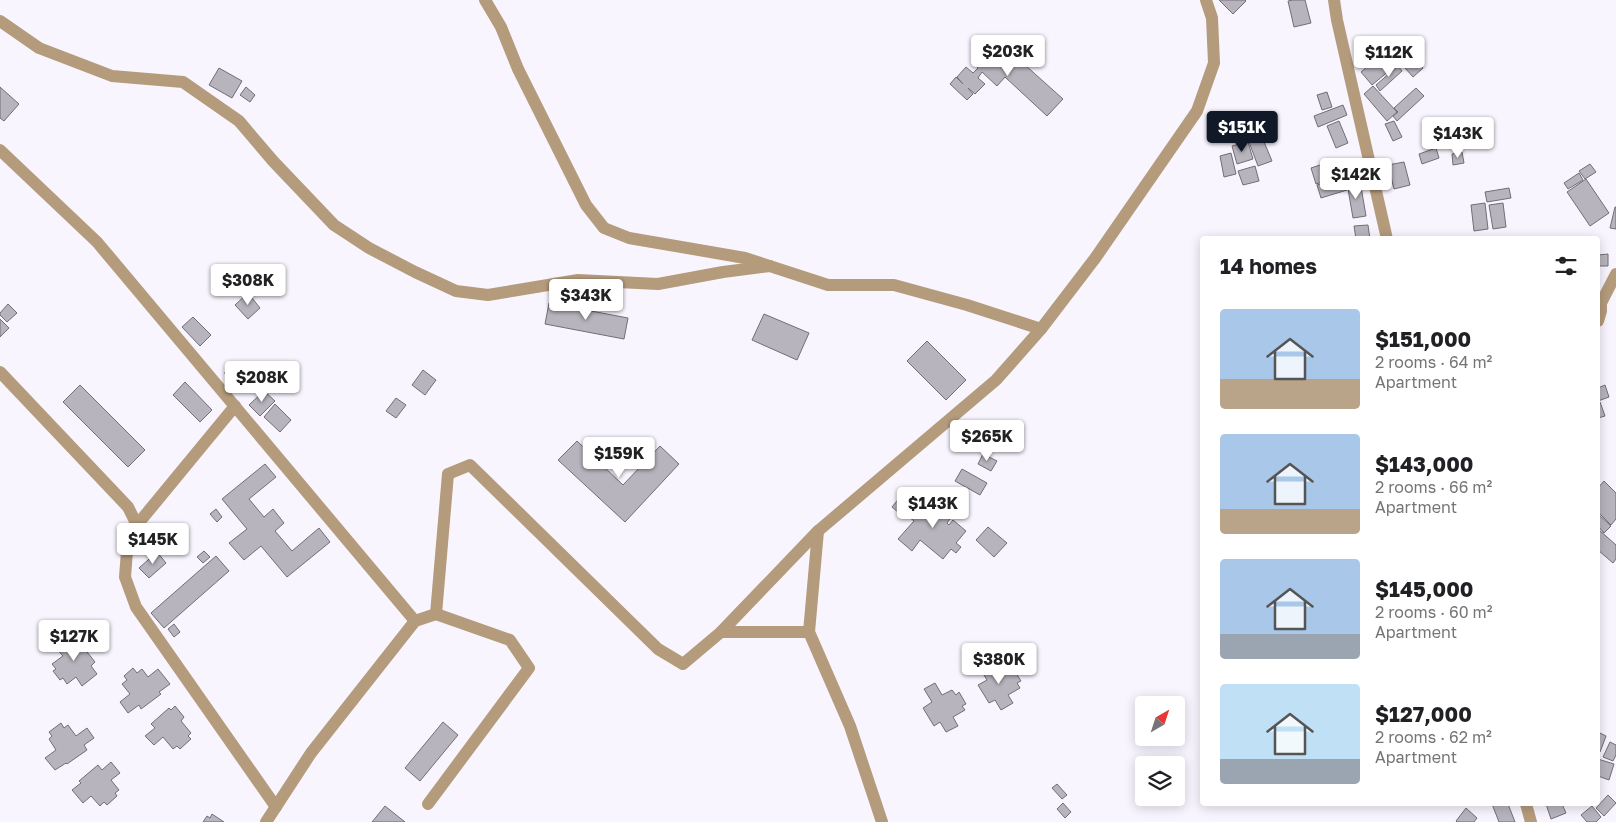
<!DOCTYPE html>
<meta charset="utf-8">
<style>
:root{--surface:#fff;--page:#f6f6f6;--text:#202124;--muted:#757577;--accent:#111827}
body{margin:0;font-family:"Golos Text",sans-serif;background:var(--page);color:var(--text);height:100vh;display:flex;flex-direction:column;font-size:19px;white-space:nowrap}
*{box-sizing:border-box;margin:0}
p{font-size:16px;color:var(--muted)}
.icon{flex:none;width:28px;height:28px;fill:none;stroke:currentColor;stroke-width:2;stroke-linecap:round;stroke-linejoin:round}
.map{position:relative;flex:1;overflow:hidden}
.details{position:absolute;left:1200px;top:236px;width:400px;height:570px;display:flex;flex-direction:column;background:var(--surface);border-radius:5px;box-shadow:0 2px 12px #0003}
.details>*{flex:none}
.needle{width:32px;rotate:39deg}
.tools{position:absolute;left:1135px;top:696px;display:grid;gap:10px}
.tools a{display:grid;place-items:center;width:50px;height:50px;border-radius:5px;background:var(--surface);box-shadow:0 2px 12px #0003;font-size:25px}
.price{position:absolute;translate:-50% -42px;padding:0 11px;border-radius:5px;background:#fff;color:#222;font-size:16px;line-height:32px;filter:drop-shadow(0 1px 2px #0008)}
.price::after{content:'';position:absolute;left:50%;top:30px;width:15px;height:11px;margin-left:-8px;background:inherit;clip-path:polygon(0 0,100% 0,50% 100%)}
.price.on{background:var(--accent);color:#fff}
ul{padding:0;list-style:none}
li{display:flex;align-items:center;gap:15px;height:125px;padding:0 20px}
li span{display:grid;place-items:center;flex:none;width:140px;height:100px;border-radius:5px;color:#555}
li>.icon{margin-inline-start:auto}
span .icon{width:60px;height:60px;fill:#fffc;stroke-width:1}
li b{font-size:21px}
h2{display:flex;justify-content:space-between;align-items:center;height:60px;padding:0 20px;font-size:21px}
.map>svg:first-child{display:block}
</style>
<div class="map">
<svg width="1616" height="822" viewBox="0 0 1616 822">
<rect width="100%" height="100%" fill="#f9f5fe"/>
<!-- building -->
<g fill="#b8b4be" stroke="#726e77">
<path d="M1219,0H1245L1246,1L1233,14Z"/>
<path d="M1293,0H1305L1311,23L1294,27L1288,1Z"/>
<path d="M1008,38L1021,49L1015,56L1063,99L1047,116L1005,77L997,86L982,72L978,78L985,84L975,94L968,88L973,94L967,100L950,84L956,77L963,84L957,77L966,67L973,73L978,68L975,65L998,40L1003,44Z"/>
<path d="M1407,50L1423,68L1413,77L1397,59Z"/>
<path d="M1393,56L1399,63L1392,69L1386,62Z"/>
<path d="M1379,57L1390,70L1372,85L1361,72Z"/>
<path d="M1398,66L1402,71L1380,91L1376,85Z"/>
<path d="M219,68L242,81L232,98L209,85Z"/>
<path d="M1373,86L1397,112L1387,121L1364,94Z"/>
<path d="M0,87L19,104L4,121L0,118Z"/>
<path d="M246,87L255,95L250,102L240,95Z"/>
<path d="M1416,88L1424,96L1397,121L1393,116L1398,112L1394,108Z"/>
<path d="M1327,92L1332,107L1322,110L1317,95Z"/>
<path d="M1343,105L1347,115L1318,127L1314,116Z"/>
<path d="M1339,121L1348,143L1336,148L1327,126Z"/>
<path d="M1394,121L1402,137L1393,141L1385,124Z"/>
<path d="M1262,137L1272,161L1258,166L1249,142Z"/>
<path d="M1248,142L1253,159L1237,164L1232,146Z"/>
<path d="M1436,148L1439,158L1422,164L1419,154Z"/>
<path d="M1462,152L1464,163L1453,165L1452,154Z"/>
<path d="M1231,153L1236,174L1224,177L1220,156Z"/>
<path d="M1338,159L1343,175L1316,184L1311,168Z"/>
<path d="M1404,162L1410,185L1394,189L1388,165Z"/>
<path d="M1590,164L1596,172L1585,179L1579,171Z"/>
<path d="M1255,166L1259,181L1243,185L1238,171Z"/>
<path d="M1579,173L1583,180L1568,189L1564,183Z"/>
<path d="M1343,177L1347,190L1321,198L1317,185Z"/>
<path d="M1586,179L1609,213L1590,226L1567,192Z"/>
<path d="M1360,181L1366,216L1353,218L1347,183Z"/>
<path d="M1509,188L1511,198L1487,202L1485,192Z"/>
<path d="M1485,203L1488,229L1474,231L1471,205Z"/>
<path d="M1503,203L1506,227L1493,229L1489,205Z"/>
<path d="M1615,207H1616V229L1610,228Z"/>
<path d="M1368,225L1370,239H1356L1354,226Z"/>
<path d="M1608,254V266H1598V255Z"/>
<path d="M248,293L260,308L248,319L235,305Z"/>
<path d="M549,303L628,318L624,339L545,324Z"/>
<path d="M8,304L17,313L7,322L0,315V313Z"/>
<path d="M764,314L809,333L797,360L752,340Z"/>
<path d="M193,317L211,335L200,346L182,327Z"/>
<path d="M0,319L9,328L0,337Z"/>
<path d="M927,341L966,380L946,400L907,361Z"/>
<path d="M233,365L248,381L240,389L224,373Z"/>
<path d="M423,370L436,380L425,395L412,385Z"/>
<path d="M185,382L212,410L200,422L173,395Z"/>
<path d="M80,385L145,450L128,467L63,402Z"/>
<path d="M1605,385L1609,397L1598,401V388Z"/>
<path d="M264,391L275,401L260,416L249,405Z"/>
<path d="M396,398L406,405L396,418L386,411Z"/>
<path d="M1600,402L1605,416L1598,418V403Z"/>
<path d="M275,404L291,420L280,432L264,417Z"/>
<path d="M577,441L623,485L660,446L679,464L625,522L558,460Z"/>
<path d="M983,454L997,461L991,471L978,464Z"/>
<path d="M265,464L276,477L249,499L264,517L273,509L284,523L275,531L292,551L319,528L330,542L287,577L261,546L244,560L229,543L247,529L222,499Z"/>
<path d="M962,469L987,483L980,495L955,481Z"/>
<path d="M1604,481L1616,493V519L1611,525L1598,512V488Z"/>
<path d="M901,496L914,507L905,518L892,507Z"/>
<path d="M929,498L938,505L933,511L934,512L943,501L956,511L947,523L949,525L953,520L966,531L956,543L961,547L956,553L951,549L943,559L920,540L912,551L898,539L914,521L908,516L920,501L924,505Z"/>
<path d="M216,509L222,517L217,522L210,514Z"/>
<path d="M1598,514L1611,526L1604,533L1598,526Z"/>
<path d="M988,527L1007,543L994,557L976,540Z"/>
<path d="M1598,529L1616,545V559L1613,563L1598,550Z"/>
<path d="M204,551L210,557L203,563L197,557Z"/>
<path d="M157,552L166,563L149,578L139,568Z"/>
<path d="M216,556L229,571L164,628L151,613Z"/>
<path d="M174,624L180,632L174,637L168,629Z"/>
<path d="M69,634L79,644L80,643L95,662L91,666L97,674L82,686L76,677L67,684L63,678L60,680L53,671L56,669L52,664L63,656L55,647Z"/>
<path d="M990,661L998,673L1008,667L1010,672L1014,670L1021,681L1017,683L1020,688L1008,695L1013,703L1001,710L995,700L989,703L978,685L987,680L979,667Z"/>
<path d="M133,668L137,673L142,669L148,677L158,669L170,684L159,692L161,694L141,709L139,705L128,713L120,702L130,694L122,684L127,680L124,676Z"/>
<path d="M935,683L942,695L952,690L956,695L959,692L966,704L962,706L965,710L953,717L958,726L946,732L940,722L934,726L923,708L932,702L924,689Z"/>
<path d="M175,706L184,717L181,721L191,733L188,736L191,739L180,749L177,746L173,749L163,737L154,745L145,736L155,728L151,724L169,708L171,710Z"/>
<path d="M443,722L458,735L420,781L405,768Z"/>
<path d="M61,723L64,728L68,725L76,736L87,728L94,738L84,745L87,750L67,764L66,763L55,770L45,758L56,750L49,739L52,736L49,732Z"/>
<path d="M1598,732L1606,736L1600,752L1598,751Z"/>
<path d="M1610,742L1616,745V755L1613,761L1603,757Z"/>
<path d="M1598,759L1614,764L1609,780L1598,776Z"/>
<path d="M111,762L120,773L111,780L119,790L115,793L117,796L107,805L104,802L100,806L91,796L83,803L72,790L81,783L79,781L98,765L102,770Z"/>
<path d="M1057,784L1067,795L1062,799L1052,788Z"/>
<path d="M1608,795L1616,803L1604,816L1596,808Z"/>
<path d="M1063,803L1071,812L1065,818L1057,809Z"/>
<path d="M1492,804H1508L1515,822H1499Z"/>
<path d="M1546,804H1562L1566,813L1551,819Z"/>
<path d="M385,806L405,822H372Z"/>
<path d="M1592,806L1601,817L1596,822H1587L1581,815Z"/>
<path d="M1466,808L1477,818L1474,822H1457L1456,821Z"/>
<path d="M212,814L224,822H203L207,816L210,818Z"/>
</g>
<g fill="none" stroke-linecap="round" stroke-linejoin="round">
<!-- minor -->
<g stroke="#b49b7c" stroke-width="12">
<path d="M485,0L501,27L518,69L586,205L604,228L629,238L745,258L828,285H894L967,305L1041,329"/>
<path d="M1334,0L1337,20L1387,239"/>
<path d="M0,21L39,48L112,76L183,82L239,121L273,161L334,225L369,248L415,272L456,291L488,295L578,280L658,284L723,272L770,266"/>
<path d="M0,150L97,242L415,621L436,614L448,474L470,465L658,649L683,664L721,632H809"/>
<path d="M1598,321L1601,311V303L1616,274"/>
<path d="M0,372L128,507L137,525L127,551L125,577L136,607L276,807"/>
<path d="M137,525L235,406"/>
<path d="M818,531L809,632L850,726L882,822"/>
<path d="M721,632L818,531L996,380L1041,329L1096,257L1197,111L1214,63L1212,18L1206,0"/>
<path d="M428,804L529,668L510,640L436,614"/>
<path d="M1526,804L1531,822"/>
<path d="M266,822L311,753L415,621"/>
</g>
</g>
</svg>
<div class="tools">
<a><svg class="needle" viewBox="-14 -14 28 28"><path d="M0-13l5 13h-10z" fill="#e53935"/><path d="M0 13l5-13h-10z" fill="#757577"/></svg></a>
<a><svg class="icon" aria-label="layers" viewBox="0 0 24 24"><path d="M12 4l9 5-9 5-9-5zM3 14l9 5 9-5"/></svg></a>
</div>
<b class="price" style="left:1008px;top:77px">$203K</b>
<b class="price" style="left:1389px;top:78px">$112K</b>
<b class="price on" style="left:1242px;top:153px">$151K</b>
<b class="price" style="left:1458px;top:159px">$143K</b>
<b class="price" style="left:1356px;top:200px">$142K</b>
<b class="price" style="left:248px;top:306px">$308K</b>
<b class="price" style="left:586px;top:321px">$343K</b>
<b class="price" style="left:262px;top:403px">$208K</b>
<b class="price" style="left:987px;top:462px">$265K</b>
<b class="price" style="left:619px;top:479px">$159K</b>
<b class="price" style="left:933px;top:529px">$143K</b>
<b class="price" style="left:153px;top:565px">$145K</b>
<b class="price" style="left:74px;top:662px">$127K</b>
<b class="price" style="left:999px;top:685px">$380K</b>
<section class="details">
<h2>14 homes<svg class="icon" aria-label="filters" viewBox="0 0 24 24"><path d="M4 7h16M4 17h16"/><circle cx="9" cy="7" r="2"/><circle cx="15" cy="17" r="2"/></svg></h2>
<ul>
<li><span style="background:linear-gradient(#a9c7e8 70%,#b9a48a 0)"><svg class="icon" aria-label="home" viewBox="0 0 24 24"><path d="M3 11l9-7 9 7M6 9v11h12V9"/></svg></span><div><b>$151,000</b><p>2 rooms · 64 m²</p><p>Apartment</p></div></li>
<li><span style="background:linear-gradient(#a9c7e8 75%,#b9a48a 0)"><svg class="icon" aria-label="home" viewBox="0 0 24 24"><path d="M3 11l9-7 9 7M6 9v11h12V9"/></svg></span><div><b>$143,000</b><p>2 rooms · 66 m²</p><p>Apartment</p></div></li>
<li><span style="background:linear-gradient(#a9c7e8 75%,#9aa5b1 0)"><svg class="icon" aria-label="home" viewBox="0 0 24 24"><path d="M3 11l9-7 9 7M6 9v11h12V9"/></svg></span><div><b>$145,000</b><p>2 rooms · 60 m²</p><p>Apartment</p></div></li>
<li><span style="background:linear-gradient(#bfe0f5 75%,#9aa5b1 0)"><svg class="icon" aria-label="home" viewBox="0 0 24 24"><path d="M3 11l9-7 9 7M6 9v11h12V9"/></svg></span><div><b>$127,000</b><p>2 rooms · 62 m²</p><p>Apartment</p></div></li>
</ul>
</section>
</div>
